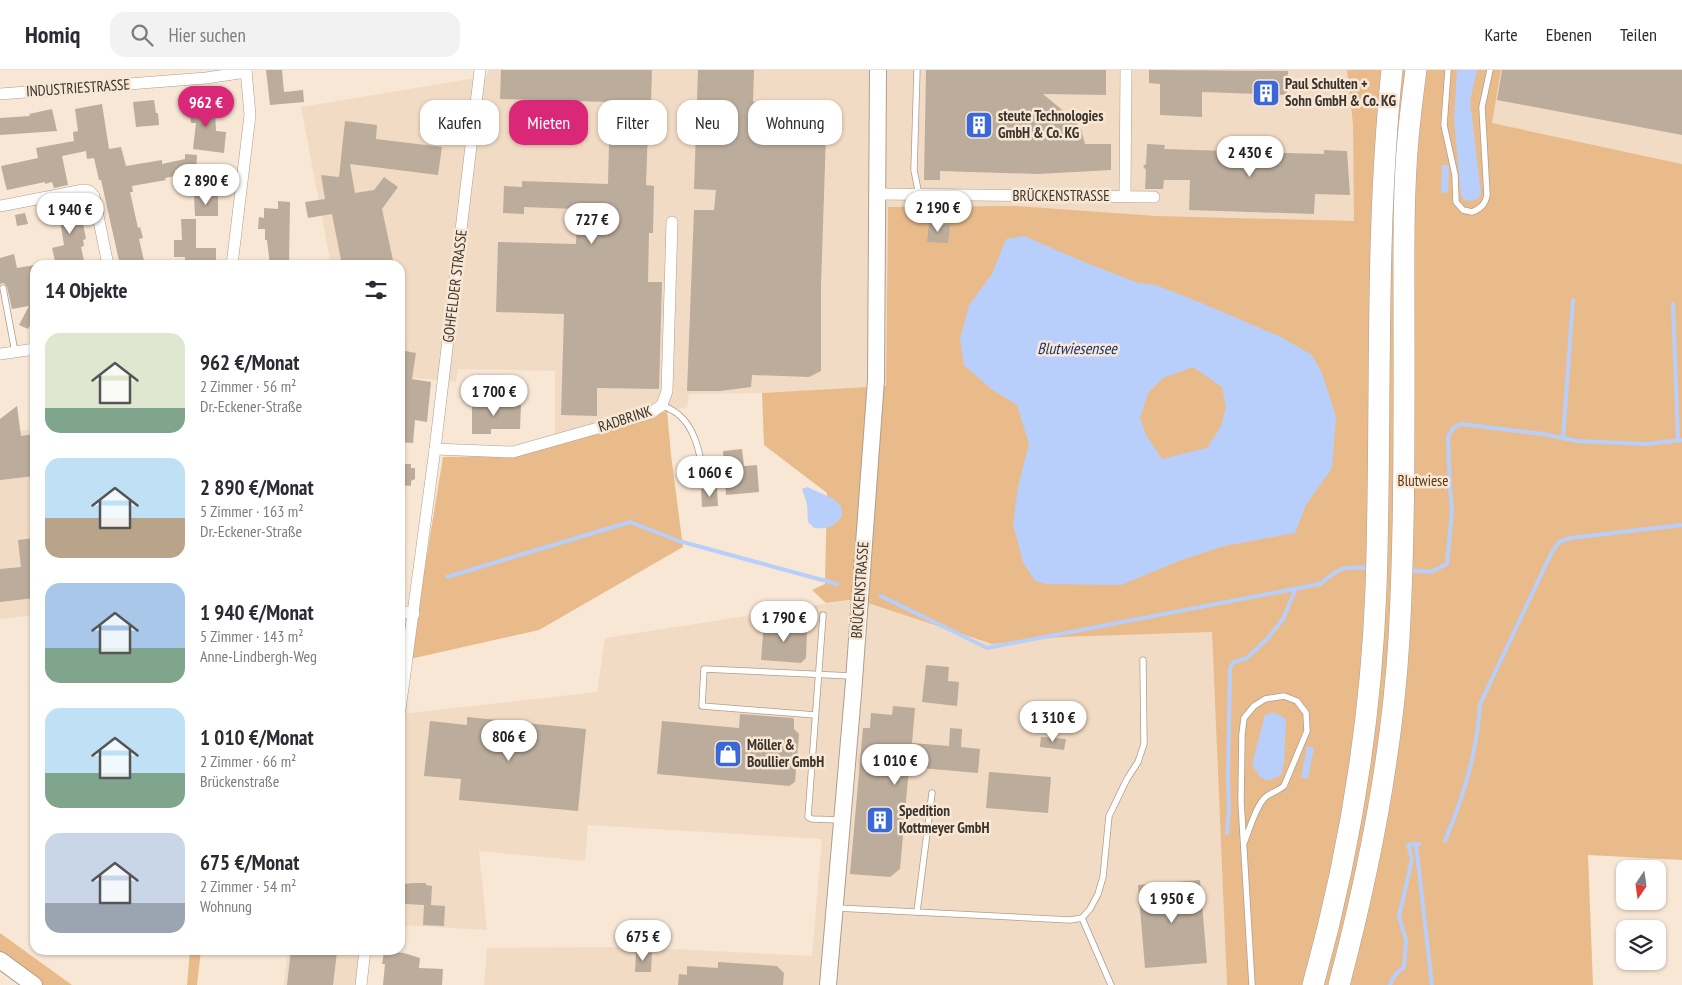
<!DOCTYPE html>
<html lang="de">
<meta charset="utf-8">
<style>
:root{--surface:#fff;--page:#f2f2f3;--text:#2b2b33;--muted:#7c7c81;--line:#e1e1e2;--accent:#db2777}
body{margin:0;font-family:"PT Sans Narrow",sans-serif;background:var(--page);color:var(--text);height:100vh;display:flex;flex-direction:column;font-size:19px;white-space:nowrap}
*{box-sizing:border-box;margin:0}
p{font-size:16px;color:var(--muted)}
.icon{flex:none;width:28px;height:28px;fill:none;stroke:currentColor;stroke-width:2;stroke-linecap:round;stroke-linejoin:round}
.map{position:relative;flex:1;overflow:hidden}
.drawer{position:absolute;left:30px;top:190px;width:375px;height:695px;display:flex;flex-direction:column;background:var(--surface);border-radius:15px;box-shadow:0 1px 4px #0004}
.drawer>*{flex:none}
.banner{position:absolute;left:420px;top:30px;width:475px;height:45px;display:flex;gap:10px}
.needle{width:32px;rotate:193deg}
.tools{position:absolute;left:1616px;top:790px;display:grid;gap:10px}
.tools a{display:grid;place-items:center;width:50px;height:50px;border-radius:10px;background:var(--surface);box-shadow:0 1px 4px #0004;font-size:25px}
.price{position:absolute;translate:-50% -42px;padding:0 11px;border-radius:18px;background:#fff;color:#222;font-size:16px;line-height:32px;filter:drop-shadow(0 1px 2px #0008)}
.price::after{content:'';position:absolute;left:50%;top:30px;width:15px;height:11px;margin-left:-8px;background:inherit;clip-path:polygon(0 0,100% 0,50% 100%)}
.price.selected{background:var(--accent);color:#fff}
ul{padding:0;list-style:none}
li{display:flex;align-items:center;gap:15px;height:125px;padding:0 15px}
li span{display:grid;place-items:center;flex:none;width:140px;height:100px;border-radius:15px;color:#555}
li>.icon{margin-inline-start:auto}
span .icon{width:60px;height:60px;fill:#fffc;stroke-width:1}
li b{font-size:21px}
h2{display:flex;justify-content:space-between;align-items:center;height:60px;padding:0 15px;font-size:21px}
.chip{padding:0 18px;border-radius:15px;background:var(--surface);box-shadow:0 1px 4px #0004;font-size:18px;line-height:45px}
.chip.selected{background:var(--accent);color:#fff}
header{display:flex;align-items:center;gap:30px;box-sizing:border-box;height:70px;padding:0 25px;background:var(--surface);border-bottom:1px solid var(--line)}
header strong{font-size:24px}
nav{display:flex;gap:28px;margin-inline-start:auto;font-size:18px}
.search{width:350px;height:45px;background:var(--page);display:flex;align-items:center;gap:12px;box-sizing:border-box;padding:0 18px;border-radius:15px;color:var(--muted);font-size:19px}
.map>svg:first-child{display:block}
</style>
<header>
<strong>Homiq</strong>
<div class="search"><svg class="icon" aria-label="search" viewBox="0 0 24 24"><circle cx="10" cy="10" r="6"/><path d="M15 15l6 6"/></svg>Hier suchen</div>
<nav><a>Karte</a><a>Ebenen</a><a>Teilen</a></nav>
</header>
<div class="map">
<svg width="1682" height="915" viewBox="0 0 1682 915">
<rect width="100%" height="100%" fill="#f8e7d5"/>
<!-- built -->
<g fill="#f2dbc4">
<path d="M488,0H1347L1353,55L1356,228L888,137L886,317L762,323L689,324L687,337L667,341L555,376V301L458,299L456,312L400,307V195H331L301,37L487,6Z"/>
<path d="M1501,0H1682V94L1491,53Z"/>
<path d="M35,359V545L0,549V363Z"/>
<path d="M849,530L871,534L992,574L1061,567L1212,562L1227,915H484L487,878L631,877L812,886L822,769L588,755L585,791L479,781L487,860L400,855V644L597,622L605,568Z"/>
<path d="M288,880H363L358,915H284Z"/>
</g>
<!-- green -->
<g fill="#e9bb8b">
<path d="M1347,0H1501L1492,53L1682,94V790L1588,785L1593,915H1227L1212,562L1062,567L992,574L871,534L849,530L826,533L812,520L825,514L827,423L764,375L762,323L886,316L888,137L1015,136L1157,146L1354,151L1353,55Z"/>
<path d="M667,341L671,385L683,477L539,560L410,589L443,387L515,386L555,376Z"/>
<path d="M0,863L72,915H19L0,901Z"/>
<path d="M190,880H201L197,915H187Z"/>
</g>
<!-- water -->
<g fill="#b9cffb" fill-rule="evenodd">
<path d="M1457,0H1477L1470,31L1481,123L1478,129L1470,131L1464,130L1461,125L1454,49Z"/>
<path d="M1442,95H1449L1448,123L1441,122Z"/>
<path d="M1024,166L1084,192L1138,213L1156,215L1204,234L1281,267L1312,285L1322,303L1336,347L1332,398L1306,435L1295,463L1224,476L1179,491L1121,515L1046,514L1035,511L1023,492L1013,454L1018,417L1029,374L1017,335L991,319L964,295L960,269L969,235L992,204L1006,169ZM1193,297L1222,317L1226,337L1221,356L1207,378L1162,389L1146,365L1140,348L1148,323L1163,308Z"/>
<path d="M807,417L832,428L841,436L842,446C834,457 828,459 814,458L808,452L807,434L802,419Z"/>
<path d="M1274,642L1286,649L1284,692L1281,705C1264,715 1260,709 1252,694L1265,645Z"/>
<path d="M1307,676L1314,678L1308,709L1301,707Z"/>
</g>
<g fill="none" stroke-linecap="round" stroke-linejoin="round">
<!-- stream -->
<g stroke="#b9cffb" stroke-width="4">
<path d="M1673,234L1678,370"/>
<path d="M1563,368L1573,230"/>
<path d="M1409,500L1431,502L1447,494L1452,440L1450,419L1448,368L1453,358L1461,354L1543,364L1577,371L1646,374L1682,370"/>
<path d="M447,507L630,452L679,471L837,514"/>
<path d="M881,526L987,578L1320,514C1340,497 1343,496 1370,498"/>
<path d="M1227,763L1229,739L1228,705L1230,598L1234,592L1247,588L1268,568L1283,549L1296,518"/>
<path d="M1445,771C1464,725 1477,683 1480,634L1551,484L1559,472L1570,468L1682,455"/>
<path d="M1416,774L1432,915"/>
<path d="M1390,915C1392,907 1397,902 1404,897L1406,870L1399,847L1412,789L1408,775L1419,774"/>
</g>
</g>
<!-- building -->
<g fill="#bcac9b">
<path d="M266,0H282L284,22L303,20L304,32L270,35Z"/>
<path d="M501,0H652L651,31H649L646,115L654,116L653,163H649L648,212H662L659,319L597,318V346L561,345L564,244L496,242L498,172L576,174L577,139L524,137V144L503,143L504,116L522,117V111L608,114L610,32L500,29Z"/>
<path d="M698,0H754L753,32L827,34L821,216V301L809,307L752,305L751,317L720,321H687L694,140H714L716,120L694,119Z"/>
<path d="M926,0H1106V25L1043,24L1074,50L1081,59L1085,74H1111V100L1038,104L940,101V110H924Z"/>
<path d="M1149,0L1288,1L1287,25L1202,22V47L1160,45V14L1149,13Z"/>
<path d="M1502,0H1682V65L1497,30Z"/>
<path d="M154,30L156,43H158L159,55L136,57L133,32Z"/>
<path d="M211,30V40H215L216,61L226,62L224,83L193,79L196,53H191L189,31Z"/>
<path d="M102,34L109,79L121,77L126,96L162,90V94L185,89V84L197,85L196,102L175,100L176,106L165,108L166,110L132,116L133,122H130L138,158L140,157L143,168L139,169L145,195H120L101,110H99L94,88L87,89L86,81L62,86L68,115L54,118L52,112L45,114V112L7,120L5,113L1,96L38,88L36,78L74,71L73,62L78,61L75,39Z"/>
<path d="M52,39L57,61L0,65V48L30,46L29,44Z"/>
<path d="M345,51L377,55L376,69L442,77L438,105L350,94L355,123L374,120L384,107L398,117L382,139L394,195H342L332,144L308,148L305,132L325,129L321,105L339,107Z"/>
<path d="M1147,74L1165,75L1164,79L1226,81V75H1250V82L1324,84V80L1347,81L1350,125L1315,124L1314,144L1189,140L1190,110H1164L1163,119H1145L1146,100L1143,96L1146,94Z"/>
<path d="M218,125V146H195L194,126Z"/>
<path d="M74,129L75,134L79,133L86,169L83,170L84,176L81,177L85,195H56L52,178L64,175L57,133Z"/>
<path d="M278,131L290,132L289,195H270L267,170H265V159H258L259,147L264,148V138L278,139Z"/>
<path d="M25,143L28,154L17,156L15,145Z"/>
<path d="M181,149H196V178H216V195H185V187H174V170H182Z"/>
<path d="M929,153L950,155L948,173L927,172Z"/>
<path d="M14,184L17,198L35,195V208H33L35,216V245L28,259L19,255L29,236L12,239L7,217L4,213L0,214V188Z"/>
<path d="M400,280L416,283L412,309L431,312L427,352L415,350L413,373L400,372Z"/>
<path d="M472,329H490V335H521L520,359H491V364H472Z"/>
<path d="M17,336L21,366L35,364V406L0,410V349Z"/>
<path d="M742,379L744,396L757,395L759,422L726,425L723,381Z"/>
<path d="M400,394H411V398H415V409L411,411V416L400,415Z"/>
<path d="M717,418L718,436L702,437L701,419Z"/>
<path d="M35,468V528L0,532V499L21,497L18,470Z"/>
<path d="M764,552L802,554L807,559L806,588L801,593L761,590Z"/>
<path d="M926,595L949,597L948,611L959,612L957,636L922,632Z"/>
<path d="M893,636L915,638L912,673L949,676L950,658L962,659L961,677L980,679L978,703L909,697L900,799L890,807L850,804L863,658H870L871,643L892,645Z"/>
<path d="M740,644L793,648L794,650V659L799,664L795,712L789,716L657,704L662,651L739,658Z"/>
<path d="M467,647L586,659L578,741L459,730L461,709L424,706L430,651L467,655Z"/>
<path d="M1041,667L1066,669L1064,680L1040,677Z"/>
<path d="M989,702L1051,707L1048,743L986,738Z"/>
<path d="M1200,810L1207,893L1145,898L1138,815Z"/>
<path d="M413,813H426V815L432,816L431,835L445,836L444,856L423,855L424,835L404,834V814Z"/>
<path d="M291,880L337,882L333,915H287Z"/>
<path d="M384,881L404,883L420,888L419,898L443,899L442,915H383L385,894H382Z"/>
<path d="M636,882L652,883L651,902H635Z"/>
<path d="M718,892L777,896L784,903L783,915H678L679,904L687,905V896L718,898Z"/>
</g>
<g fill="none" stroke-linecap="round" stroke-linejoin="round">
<!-- lane casing -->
<g stroke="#ae9e8e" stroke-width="7">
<g id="lane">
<path d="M917,0L914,100L919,125"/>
<path d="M1448,0L1444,55L1455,105L1456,132L1463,140L1472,142C1481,138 1485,135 1487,125L1482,37L1490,0"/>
<path d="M3,218L15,282"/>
<path d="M662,335C668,338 675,341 679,345C698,361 700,390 706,412"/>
<path d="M823,545L808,747L812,749L840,750"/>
<path d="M815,645L702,636L704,599L852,606"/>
<path d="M1244,773C1249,761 1257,732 1267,726C1273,722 1278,721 1284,716L1307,661L1306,643L1297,631L1284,626L1265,629L1254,636L1244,648L1242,664L1241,731L1252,915"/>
<path d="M837,838L1070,850L1082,848L1090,839L1098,824L1103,807L1109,746L1127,709L1138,692L1144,674L1143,590"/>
<path d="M917,842L932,723"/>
<path d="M1082,848L1111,915"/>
</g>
</g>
<!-- street casing -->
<g stroke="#ae9e8e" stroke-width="12">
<g id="street">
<path d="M0,24L206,8L246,2"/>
<path d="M877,124L1154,127"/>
<path d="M1125,126L1126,0"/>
<path d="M0,136L83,120L89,121L94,126L108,195"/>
<path d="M232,195L250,45L246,0"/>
<path d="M0,284L35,279"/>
<path d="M435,379L513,382L651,343L662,335L667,321L672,152"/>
<path d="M400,541L414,544"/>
<path d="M400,640L435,379L480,0"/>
<path d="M361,915L365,880"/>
</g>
</g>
<!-- secondary casing -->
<g stroke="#ae9e8e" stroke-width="18">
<g id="secondary">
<path d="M0,890L34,915"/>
<path d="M828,915L853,624L876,310L878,0"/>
</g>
</g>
<!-- highway casing -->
<g stroke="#ae9e8e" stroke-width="22">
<g id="highway">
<path d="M1313,915C1349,786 1371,653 1376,518C1382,345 1374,172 1392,0"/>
<path d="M1339,915C1369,802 1392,686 1399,569C1405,460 1404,350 1404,240C1404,183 1403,126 1408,69C1410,46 1413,23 1416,0"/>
</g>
</g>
<!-- lane -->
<use href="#lane" stroke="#fff" stroke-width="5.5"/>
<!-- street -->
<use href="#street" stroke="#fff" stroke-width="11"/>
<!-- secondary -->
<use href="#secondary" stroke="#fff" stroke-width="16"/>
<!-- highway -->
<use href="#highway" stroke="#fff" stroke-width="21"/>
</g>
<!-- icons -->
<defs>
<g id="building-square" transform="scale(1.4375)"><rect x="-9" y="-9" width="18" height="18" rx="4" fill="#3b68d8" stroke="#f8e7d5"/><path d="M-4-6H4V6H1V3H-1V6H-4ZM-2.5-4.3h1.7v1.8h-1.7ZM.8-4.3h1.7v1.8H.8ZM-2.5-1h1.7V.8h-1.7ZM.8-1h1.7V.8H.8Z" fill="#fff"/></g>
<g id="shop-square" transform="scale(1.4375)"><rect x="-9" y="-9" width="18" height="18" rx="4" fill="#3b68d8" stroke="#f8e7d5"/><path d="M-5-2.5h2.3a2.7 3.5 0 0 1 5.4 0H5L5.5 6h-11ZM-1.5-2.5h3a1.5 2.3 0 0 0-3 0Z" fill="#fff"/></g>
</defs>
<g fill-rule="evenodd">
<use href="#building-square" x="1266" y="23"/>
<use href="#building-square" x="979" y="55"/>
<use href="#shop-square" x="728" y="684"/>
<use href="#building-square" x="880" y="750"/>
</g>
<g text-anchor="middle" stroke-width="5" stroke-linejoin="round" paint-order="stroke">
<!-- poi labels -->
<g font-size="15" font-weight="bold" fill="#3b342d" stroke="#f8e7d5" text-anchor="start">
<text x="1285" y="19">Paul Schulten +<tspan x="1285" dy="17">Sohn GmbH &amp; Co. KG</tspan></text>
<text x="998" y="51">steute Technologies<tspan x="998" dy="17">GmbH &amp; Co. KG</tspan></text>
<text x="747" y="680">Möller &amp;<tspan x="747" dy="17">Boullier GmbH</tspan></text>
<text x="899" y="746">Spedition<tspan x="899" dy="17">Kottmeyer GmbH</tspan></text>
</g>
<!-- street labels -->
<g font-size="15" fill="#3b342d" stroke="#f8e7d5">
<text transform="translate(78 18) rotate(-4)" y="5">INDUSTRIESTRASSE</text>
<text x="1061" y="131">BRÜCKENSTRASSE</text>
<text transform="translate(455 216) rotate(-83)" y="5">GOHFELDER STRASSE</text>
<text transform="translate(625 349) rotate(-18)" y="5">RADBRINK</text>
<text transform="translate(860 520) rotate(-86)" y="5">BRÜCKENSTRASSE</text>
</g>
<!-- park labels -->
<g font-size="15" fill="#573813" stroke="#f8e7d5">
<text x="1423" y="416">Blutwiese</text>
</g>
<!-- water labels -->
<g font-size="16" font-style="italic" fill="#1b3473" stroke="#f8e7d5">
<text x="1077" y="284">Blutwiesensee</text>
</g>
</g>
</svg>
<div class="tools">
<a><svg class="needle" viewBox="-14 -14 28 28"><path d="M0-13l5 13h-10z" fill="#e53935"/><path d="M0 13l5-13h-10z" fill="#7c7c81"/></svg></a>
<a><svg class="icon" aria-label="layers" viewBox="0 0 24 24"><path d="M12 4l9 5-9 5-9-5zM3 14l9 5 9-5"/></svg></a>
</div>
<b class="price selected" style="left:206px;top:58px">962 €</b>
<b class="price" style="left:1250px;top:108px">2 430 €</b>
<b class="price" style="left:206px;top:136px">2 890 €</b>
<b class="price" style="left:938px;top:163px">2 190 €</b>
<b class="price" style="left:70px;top:165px">1 940 €</b>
<b class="price" style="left:592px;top:175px">727 €</b>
<b class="price" style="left:494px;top:347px">1 700 €</b>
<b class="price" style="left:710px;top:428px">1 060 €</b>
<b class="price" style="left:784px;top:573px">1 790 €</b>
<b class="price" style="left:1053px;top:673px">1 310 €</b>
<b class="price" style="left:509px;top:692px">806 €</b>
<b class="price" style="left:895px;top:716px">1 010 €</b>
<b class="price" style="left:1172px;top:854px">1 950 €</b>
<b class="price" style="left:643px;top:892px">675 €</b>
<div class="banner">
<a class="chip">Kaufen</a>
<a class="chip selected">Mieten</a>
<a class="chip">Filter</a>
<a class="chip">Neu</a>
<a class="chip">Wohnung</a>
</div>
<section class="drawer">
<h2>14 Objekte<svg class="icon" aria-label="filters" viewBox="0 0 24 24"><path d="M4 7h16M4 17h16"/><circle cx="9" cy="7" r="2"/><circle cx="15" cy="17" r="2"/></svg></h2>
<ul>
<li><span style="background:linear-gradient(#dfe7d0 75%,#7fa58c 0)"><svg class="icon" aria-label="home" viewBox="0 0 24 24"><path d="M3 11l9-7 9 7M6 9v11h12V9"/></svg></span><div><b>962 €/Monat</b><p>2 Zimmer · 56 m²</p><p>Dr.-Eckener-Straße</p></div></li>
<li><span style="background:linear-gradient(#bfe0f5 60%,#b9a48a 0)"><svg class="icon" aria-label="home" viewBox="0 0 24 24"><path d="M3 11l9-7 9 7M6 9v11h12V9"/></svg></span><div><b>2 890 €/Monat</b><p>5 Zimmer · 163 m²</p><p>Dr.-Eckener-Straße</p></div></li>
<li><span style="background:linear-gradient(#a9c7e8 65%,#7fa58c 0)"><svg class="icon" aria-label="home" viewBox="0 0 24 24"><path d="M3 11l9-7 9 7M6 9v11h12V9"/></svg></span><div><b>1 940 €/Monat</b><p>5 Zimmer · 143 m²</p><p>Anne-Lindbergh-Weg</p></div></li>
<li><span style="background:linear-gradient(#bfe0f5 65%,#7fa58c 0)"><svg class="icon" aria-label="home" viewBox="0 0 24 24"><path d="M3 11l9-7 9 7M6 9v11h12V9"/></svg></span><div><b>1 010 €/Monat</b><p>2 Zimmer · 66 m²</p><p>Brückenstraße</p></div></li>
<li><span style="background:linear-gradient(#c9d6e8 70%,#9aa5b1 0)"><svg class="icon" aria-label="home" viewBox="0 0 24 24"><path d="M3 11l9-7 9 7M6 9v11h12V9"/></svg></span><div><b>675 €/Monat</b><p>2 Zimmer · 54 m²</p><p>Wohnung</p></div></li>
</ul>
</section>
</div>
